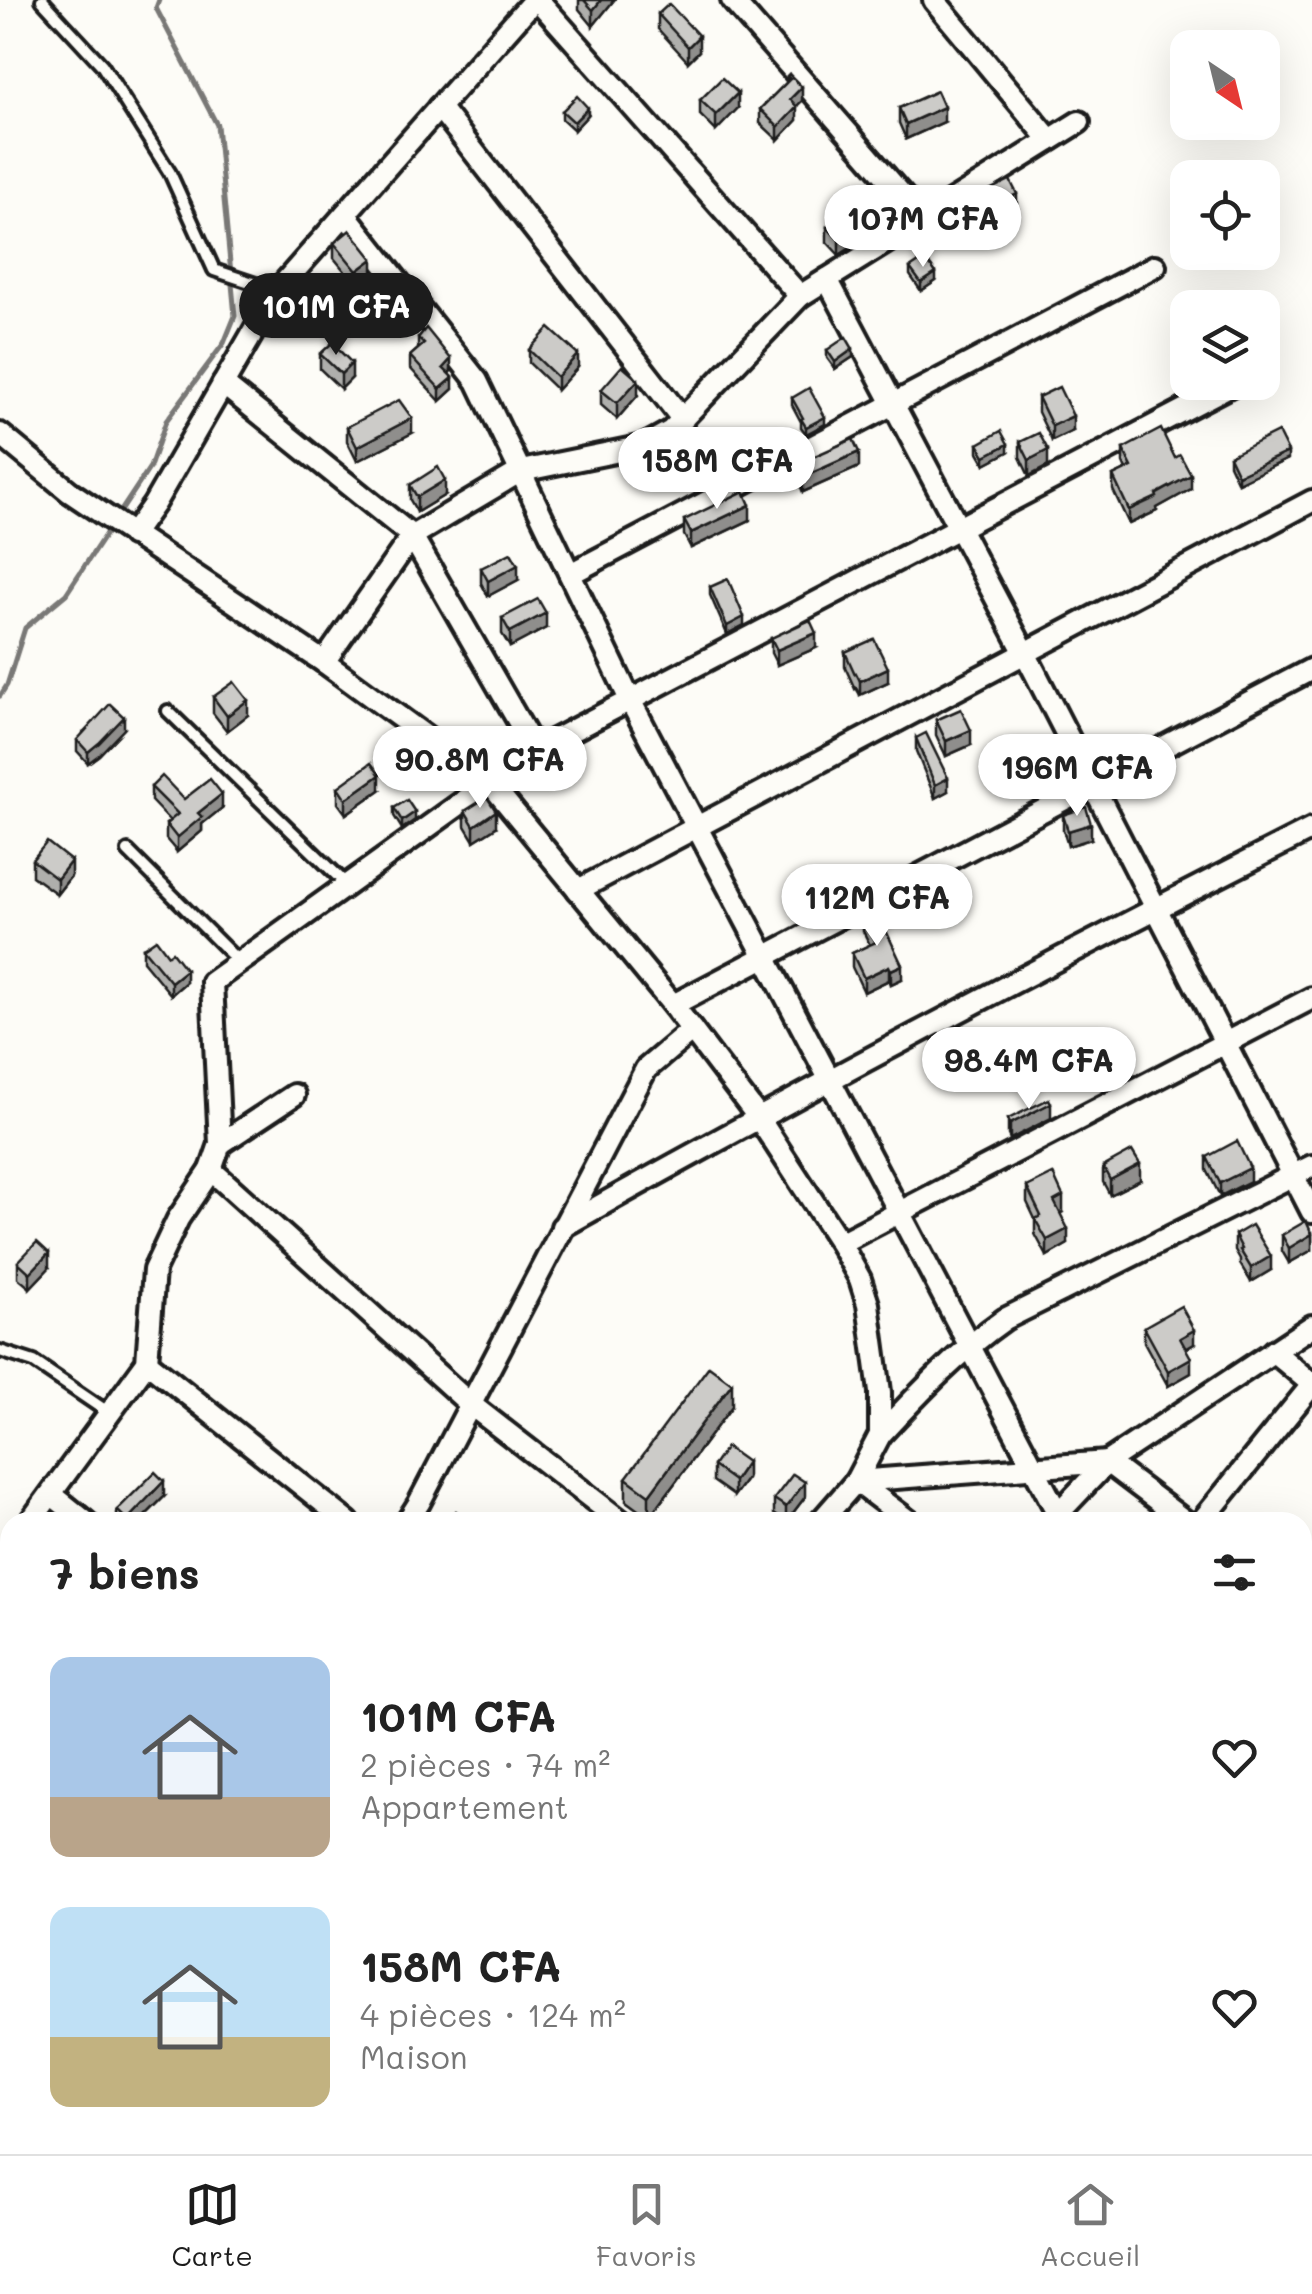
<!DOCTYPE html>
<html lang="fr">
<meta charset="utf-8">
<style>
:root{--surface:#fff;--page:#f2f2f2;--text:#222;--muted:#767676;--line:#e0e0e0;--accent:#1c1c1c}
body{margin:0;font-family:Mali,sans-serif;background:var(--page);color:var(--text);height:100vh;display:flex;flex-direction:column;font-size:38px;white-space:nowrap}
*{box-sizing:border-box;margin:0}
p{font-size:32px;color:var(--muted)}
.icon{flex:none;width:55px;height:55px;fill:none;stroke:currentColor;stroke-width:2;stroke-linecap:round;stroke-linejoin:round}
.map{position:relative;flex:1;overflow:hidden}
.details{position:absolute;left:0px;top:1512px;width:1312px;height:642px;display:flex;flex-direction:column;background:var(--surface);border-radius:30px 30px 0 0;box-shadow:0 10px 40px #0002}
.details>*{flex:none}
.needle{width:65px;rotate:145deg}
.controls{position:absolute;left:1170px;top:30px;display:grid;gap:20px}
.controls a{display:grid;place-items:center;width:110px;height:110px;border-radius:20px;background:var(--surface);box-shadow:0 10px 40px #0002;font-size:50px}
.price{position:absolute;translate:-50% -85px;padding:0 22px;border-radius:35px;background:#fff;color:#222;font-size:32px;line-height:65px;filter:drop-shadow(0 2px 5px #0008)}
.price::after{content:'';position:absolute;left:50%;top:60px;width:30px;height:22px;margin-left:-15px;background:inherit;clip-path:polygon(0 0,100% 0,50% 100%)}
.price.selected{background:var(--accent);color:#fff}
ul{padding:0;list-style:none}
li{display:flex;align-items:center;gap:30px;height:250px;padding:0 50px}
li span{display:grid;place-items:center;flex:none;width:280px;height:200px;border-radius:20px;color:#555}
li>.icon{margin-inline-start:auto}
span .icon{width:120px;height:120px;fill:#fffc;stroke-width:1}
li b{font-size:42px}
h2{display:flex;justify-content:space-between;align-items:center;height:120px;padding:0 50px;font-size:42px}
.dock{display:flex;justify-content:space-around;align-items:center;height:140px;border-top:2px solid var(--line);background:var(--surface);font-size:28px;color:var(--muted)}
.dock a{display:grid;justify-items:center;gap:5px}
.dock .selected{color:var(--accent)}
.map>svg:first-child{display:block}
</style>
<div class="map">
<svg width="1312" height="2154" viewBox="0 0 1312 2154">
<rect width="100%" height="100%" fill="#fdfcf7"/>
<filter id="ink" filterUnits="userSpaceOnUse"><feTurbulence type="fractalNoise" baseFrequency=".01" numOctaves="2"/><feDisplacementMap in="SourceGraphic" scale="20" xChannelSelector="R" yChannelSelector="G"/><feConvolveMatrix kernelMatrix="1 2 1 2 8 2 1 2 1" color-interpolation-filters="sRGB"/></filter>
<g filter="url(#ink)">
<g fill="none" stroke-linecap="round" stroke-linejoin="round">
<!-- stream -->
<g stroke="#797876" stroke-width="5">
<path d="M117,517L150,467L166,421L224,343L235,316L217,125L156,8L159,0"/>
<path d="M0,696L7,685L25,628L66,594L111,526"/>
</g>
<!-- lane casing -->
<g stroke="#1c1c1c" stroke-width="18">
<g id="lane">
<path d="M42,0L102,65L170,173L214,270L277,291"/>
<path d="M168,711L347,885"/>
<path d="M128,851L239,962"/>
<path d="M0,1351L34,1362L109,1413"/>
</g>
</g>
<!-- street casing -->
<g stroke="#1c1c1c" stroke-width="28">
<g id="street">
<path d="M538,0L800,296"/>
<path d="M732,0L923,219"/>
<path d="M934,0L1050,140"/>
<path d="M439,107L683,420"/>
<path d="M345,214L477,381L631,702L1058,1514"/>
<path d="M827,279L1025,653L1312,1212"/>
<path d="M223,384L412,536L535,750"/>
<path d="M0,434L70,492L324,662L491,784L673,1005L758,1117L840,1243L860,1279L868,1304L880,1392V1435L856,1481L910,1522"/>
<path d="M132,535L154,504L277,291L534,0"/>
<path d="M570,574L1155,266"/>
<path d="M324,662L412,536L521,471L644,446L671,431L800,296L1079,122"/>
<path d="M578,890L1312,501"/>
<path d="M673,1005C886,892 1100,782 1312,669"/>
<path d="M220,1144L294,1095"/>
<path d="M211,1170L470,1404L622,1522"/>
<path d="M562,1227C809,1088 1059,957 1312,829"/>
<path d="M840,1243L1312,998"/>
<path d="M1273,1351L1312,1384"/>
<path d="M147,1362L348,1522"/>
<path d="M880,1435C919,1393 958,1352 1005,1319L1312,1166"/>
<path d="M51,1494L86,1522"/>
<path d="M1051,1521L1107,1462L1312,1326"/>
<path d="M30,1522L147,1362L154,1270L178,1219L211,1170L220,1144L212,982L535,750L1237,382"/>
<path d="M407,1522L419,1503L646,1069L692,1030"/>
<path d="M820,1522L856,1481L1107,1462L1186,1522"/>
<path d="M1201,1522L1312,1385"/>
<path d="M0,1564L10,1551"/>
<path d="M1302,1611L1312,1619"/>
<path d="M0,1678L10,1686"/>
<path d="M1302,1831L1312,1838"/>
<path d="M0,1892L10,1900"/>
<path d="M1302,2041L1312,2049"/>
<path d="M0,2084L10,2070"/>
<path d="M0,2114L10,2122"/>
<path d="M38,2145L49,2154"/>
<path d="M306,2145L317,2154"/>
<path d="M598,2145L609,2154"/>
<path d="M1156,2145L1169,2154"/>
<path d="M335,2154L341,2145"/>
<path d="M723,2154L730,2145"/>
</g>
</g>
<!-- secondary casing -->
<g stroke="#1c1c1c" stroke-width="35">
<g id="secondary">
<path d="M1302,1877L1312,1864"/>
<path d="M1096,2154L1103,2145"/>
</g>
</g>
<!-- lane -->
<use href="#lane" stroke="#fdfcf7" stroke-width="10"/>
<!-- street -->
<use href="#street" stroke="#fdfcf7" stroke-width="20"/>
<!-- secondary -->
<use href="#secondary" stroke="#fdfcf7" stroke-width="28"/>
</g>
<!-- wall -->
<g fill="#afafac" stroke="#1c1c1c" stroke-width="2.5">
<path d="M579,0H614L593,26L579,9Z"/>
<path d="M658,14L699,51L688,62L658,29Z"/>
<path d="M789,74L802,101L796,106L797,120L778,140L760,123V109L787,82V76Z"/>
<path d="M700,100L738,108L716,131L700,115Z"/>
<path d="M899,108L944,122L906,139L899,123Z"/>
<path d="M562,111L588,115L574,130L562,119Z"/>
<path d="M977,196L1017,209L984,225L977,211Z"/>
<path d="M827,227L857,244L839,255L827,242Z"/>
<path d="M334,243L373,274L357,286L334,258Z"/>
<path d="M910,268L936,281L921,291L910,275Z"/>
<path d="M418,338L451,371L449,374L453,389L440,401L410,368V356L418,349Z"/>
<path d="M529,350L578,367L557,390L529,363Z"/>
<path d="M827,350L853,357L835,369L827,358Z"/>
<path d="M320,354L352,378L341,389L320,369Z"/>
<path d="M601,390L638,395L617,419L601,405Z"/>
<path d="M1038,397L1073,431L1052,441L1038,412Z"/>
<path d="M792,398L825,424L806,434L801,427V422L792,405Z"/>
<path d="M347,427L412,433L357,461L347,441Z"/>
<path d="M1020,442L1048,466L1029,476L1020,457Z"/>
<path d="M978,444L1008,452L985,464L978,452Z"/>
<path d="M1123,449L1175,458L1191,489L1157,508V511L1129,524L1113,490V476L1126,470L1123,463Z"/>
<path d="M1229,456L1288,459L1238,483L1229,464Z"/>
<path d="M797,464L859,467L803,492L797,479Z"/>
<path d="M410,485L445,495L417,512L410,500Z"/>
<path d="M684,520H750L691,548L684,535Z"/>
<path d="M481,568L518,580L488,596L481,583Z"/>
<path d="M710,587L744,625L727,634L710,595Z"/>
<path d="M502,618L546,628L510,647L502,634Z"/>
<path d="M771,638L816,648L777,665L771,653Z"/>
<path d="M845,652L888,682L860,695L856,688L855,689L845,667Z"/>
<path d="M213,697L248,715L227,731L213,713Z"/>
<path d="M936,720L971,745L946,756L936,735Z"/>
<path d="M124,729L99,755L88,763L77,751V740L83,735V733Z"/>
<path d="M916,738L948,791L935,798L916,751Z"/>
<path d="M151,787L184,799L222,808L202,824V831L177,852L166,839V824L170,821L151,801Z"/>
<path d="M338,787L380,790L346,814L338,803Z"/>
<path d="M394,808L415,820L402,829L394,816Z"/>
<path d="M465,811L496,827L474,841L465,826Z"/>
<path d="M1063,815L1091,839L1068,846L1063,830Z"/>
<path d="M32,860L71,876L57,894L32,876Z"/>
<path d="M928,884L959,898L935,912L928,899Z"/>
<path d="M863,917L902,979L891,984L889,980L864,992L852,967V953L870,945L863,931Z"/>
<path d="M143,948L168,955L186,982L171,995L143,961Z"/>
<path d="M1051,1118L1010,1139L1008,1135V1119Z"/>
<path d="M1207,1157L1250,1181L1220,1196L1207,1170Z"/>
<path d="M1103,1167L1140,1180L1110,1195L1103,1182Z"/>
<path d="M1027,1187L1063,1212L1060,1213L1068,1244L1047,1256L1035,1234V1219L1027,1202Z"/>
<path d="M1312,1232V1250L1289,1263L1282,1251V1235Z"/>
<path d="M1235,1235L1271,1270L1251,1282L1240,1264V1259L1235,1250Z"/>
<path d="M18,1262L49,1268L30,1288L18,1278Z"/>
<path d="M1144,1327L1194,1344L1186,1349L1191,1373L1168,1386L1144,1342Z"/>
<path d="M732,1406L649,1518L626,1501V1478Z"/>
<path d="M713,1466L747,1478L734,1496L713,1481Z"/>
<path d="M164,1497L139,1522H117V1510Z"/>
<path d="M805,1497L786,1522L774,1514V1499Z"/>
<path d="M1310,1726L1307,1780L1302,1776V1731L1305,1733Z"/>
<path d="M0,1760L10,1769V1798L5,1805L0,1802Z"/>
</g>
<!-- shaded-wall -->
<g fill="#8f8e8c" stroke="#1c1c1c" stroke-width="2.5">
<path d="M601,0H614L593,26V10Z"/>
<path d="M699,36V51L688,62V47Z"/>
<path d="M802,87V101L790,113V99Z"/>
<path d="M738,93V108L716,131V115Z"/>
<path d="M797,107V120L778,140V127Z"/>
<path d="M944,107V122L906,139V124Z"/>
<path d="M588,108V115L574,130V122Z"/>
<path d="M1017,194V209L984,225V210Z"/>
<path d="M857,229V244L839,255V240Z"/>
<path d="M373,259V274L357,286V271Z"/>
<path d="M936,273V281L921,291V283Z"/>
<path d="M853,349V357L835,369V362Z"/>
<path d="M578,354V367L557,390V377Z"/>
<path d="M451,359V371L443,379V368Z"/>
<path d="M352,363V378L341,389V374Z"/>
<path d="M453,378V389L440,401V389Z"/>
<path d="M638,380V395L617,419V403Z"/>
<path d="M1073,416V431L1052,441V426Z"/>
<path d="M825,417V424L806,434V427Z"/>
<path d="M412,418V433L357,461V447Z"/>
<path d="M1008,444V452L985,464V456Z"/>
<path d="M1048,450V466L1029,476V460Z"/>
<path d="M859,452V467L803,492V477Z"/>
<path d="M1288,452V459L1238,483V475Z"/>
<path d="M1191,475V489L1157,508V511L1129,524V510Z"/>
<path d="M445,480V495L417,512V497Z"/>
<path d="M750,505V520L691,548V533Z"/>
<path d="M518,565V580L488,596V581Z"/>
<path d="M546,613V628L510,647V632Z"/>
<path d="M744,617V625L727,634V626Z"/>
<path d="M816,633V648L777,665V650Z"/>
<path d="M888,668V682L860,695V681Z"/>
<path d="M248,700V715L227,731V716Z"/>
<path d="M124,717V729L99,755L88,763V752Z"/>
<path d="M971,730V745L946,756V741Z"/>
<path d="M380,775V790L346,814V799Z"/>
<path d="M948,778V791L935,798V785Z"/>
<path d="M222,794V808L202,824V831L177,852V838L198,813Z"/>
<path d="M496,811V827L474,841V826Z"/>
<path d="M415,812V820L402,829V821Z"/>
<path d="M1091,824V839L1068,846V831Z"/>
<path d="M71,861V876L57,894V879Z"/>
<path d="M959,883V898L935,912V897Z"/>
<path d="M902,965V979L891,984V970Z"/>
<path d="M889,966V980L864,992V978Z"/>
<path d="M186,970V982L171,995V982Z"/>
<path d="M1051,1103V1118L1010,1139V1124Z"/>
<path d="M1140,1164V1180L1110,1195V1180Z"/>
<path d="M1250,1168V1181L1220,1196V1183Z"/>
<path d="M1063,1196V1212L1054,1216V1201Z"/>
<path d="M1068,1229V1244L1047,1256V1240Z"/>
<path d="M1312,1234V1250L1289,1263V1248Z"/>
<path d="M49,1253V1268L30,1288V1273Z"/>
<path d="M1271,1256V1270L1251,1282V1268Z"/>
<path d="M1194,1330V1344L1180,1352V1338Z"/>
<path d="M1191,1358V1373L1168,1386V1371Z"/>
<path d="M732,1383V1406L649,1518V1495Z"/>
<path d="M747,1462V1478L734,1496V1481Z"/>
<path d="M164,1481V1497L139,1522H127V1520Z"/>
<path d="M805,1482V1497L786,1522V1507Z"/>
<path d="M1312,1759V1772L1307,1780V1766Z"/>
<path d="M10,1784V1798L5,1805V1792Z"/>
</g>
<!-- building -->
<g fill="#cccbc8" stroke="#1c1c1c" stroke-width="2.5">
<path d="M584,0H601L593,10Z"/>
<path d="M669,4L699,36L688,47L658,14Z"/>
<path d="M789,74L802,87L790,99L797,107L778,127L760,109L790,79L787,76Z"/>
<path d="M722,78L738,93L716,115L700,100Z"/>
<path d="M937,91L944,107L906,124L899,108Z"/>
<path d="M577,96L588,108L574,122L562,111Z"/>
<path d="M1010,180L1017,194L984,210L977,196Z"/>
<path d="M843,213L857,229L839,240L827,227Z"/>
<path d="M350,230L373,259L357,271L334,243Z"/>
<path d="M925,258L936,273L921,283L910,268Z"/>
<path d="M426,328L451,359L443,368L453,378L440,389L410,356L424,344L418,338Z"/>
<path d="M549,328L578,354L557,377L529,350Z"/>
<path d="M846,337L853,349L835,362L827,350Z"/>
<path d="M332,343L352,363L341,374L320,354Z"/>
<path d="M622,366L638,380L617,403L601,390Z"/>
<path d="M1059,387L1073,416L1052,426L1038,397Z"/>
<path d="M809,388L825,417L806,427L801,419L803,418L792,398Z"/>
<path d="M399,400L412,418L357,447L347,427Z"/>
<path d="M1161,429L1175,458L1180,455L1191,475L1156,494L1157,497L1129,510L1113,476L1132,467L1123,449Z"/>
<path d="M1001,431L1008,444L985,456L978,444Z"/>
<path d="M1278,432L1288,452L1238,475L1229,456Z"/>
<path d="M1039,433L1048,450L1029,460L1020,442Z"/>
<path d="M853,439L859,452L803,477L797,464Z"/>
<path d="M438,467L445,480L417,497L410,485Z"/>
<path d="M744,491L750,505L691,533L684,520Z"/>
<path d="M511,553L518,565L488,581L481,568Z"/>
<path d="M728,579L744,617L727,626L710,587Z"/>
<path d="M538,599L546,613L510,632L502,618Z"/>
<path d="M810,620L816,633L777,650L771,638Z"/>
<path d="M874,639L888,668L860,681L856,673L855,674L845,652Z"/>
<path d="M234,682L248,700L227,716L213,697Z"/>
<path d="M110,704L124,717L99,743L88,752L77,740Z"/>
<path d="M961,709L971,730L946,741L936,720Z"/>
<path d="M926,733L948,778L935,785L916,738Z"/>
<path d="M371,763L380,775L346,799L338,787Z"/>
<path d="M162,776L184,799L210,779L222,794L198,813L202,817L177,838L166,824L178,814L151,787Z"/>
<path d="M487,797L496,811L474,826L465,811Z"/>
<path d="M407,800L415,812L402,821L394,808Z"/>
<path d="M1086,807L1091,824L1068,831L1063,815Z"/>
<path d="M47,842L71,861L57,879L32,860Z"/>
<path d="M952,870L959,883L935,897L928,884Z"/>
<path d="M876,909L902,965L891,970L889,966L864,978L852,953L876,942L863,917Z"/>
<path d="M156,939L168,955L172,952L186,970L171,982L143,948Z"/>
<path d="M1049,1099L1051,1103L1010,1124L1008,1119Z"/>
<path d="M1237,1141L1250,1168L1220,1183L1207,1157Z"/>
<path d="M1132,1151L1140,1164L1110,1180L1103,1167Z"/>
<path d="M1053,1174L1063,1196L1054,1201L1068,1229L1047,1240L1035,1219L1041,1216L1027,1187Z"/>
<path d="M1306,1221L1312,1234L1289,1248L1282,1235Z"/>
<path d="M1252,1225L1271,1256L1251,1268L1240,1250L1242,1249L1235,1235Z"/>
<path d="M37,1242L49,1253L30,1273L18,1262Z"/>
<path d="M1181,1306L1194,1330L1180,1338L1191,1358L1168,1371L1144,1327Z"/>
<path d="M709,1366L732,1383L649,1495L626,1478Z"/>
<path d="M726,1447L747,1462L734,1481L713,1466Z"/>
<path d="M155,1472L164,1481L127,1520L117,1510Z"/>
<path d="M793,1474L805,1482L786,1507L774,1499Z"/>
<path d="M456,1511L467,1519L465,1522H447Z"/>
<path d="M1310,1726L1312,1728V1759L1307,1766L1302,1763V1731L1305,1733Z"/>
<path d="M0,1760L10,1769V1784L5,1792L0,1788Z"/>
<path d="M257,2145H302L314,2154H250Z"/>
<path d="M1028,2145H1029L1041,2154H1022Z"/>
</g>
</g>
</svg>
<div class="controls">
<a><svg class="needle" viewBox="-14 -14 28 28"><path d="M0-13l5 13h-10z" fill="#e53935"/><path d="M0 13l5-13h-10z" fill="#767676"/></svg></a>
<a><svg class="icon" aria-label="locate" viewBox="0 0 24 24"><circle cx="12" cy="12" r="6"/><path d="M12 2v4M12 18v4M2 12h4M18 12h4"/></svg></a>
<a><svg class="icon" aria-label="layers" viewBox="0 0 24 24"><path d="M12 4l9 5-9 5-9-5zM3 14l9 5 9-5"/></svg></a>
</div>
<b class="price" style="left:923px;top:270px">107M CFA</b>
<b class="price selected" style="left:336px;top:358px">101M CFA</b>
<b class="price" style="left:717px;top:512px">158M CFA</b>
<b class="price" style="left:480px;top:811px">90.8M CFA</b>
<b class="price" style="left:1077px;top:819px">196M CFA</b>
<b class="price" style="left:877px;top:949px">112M CFA</b>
<b class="price" style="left:1029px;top:1112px">98.4M CFA</b>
<section class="details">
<h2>7 biens<svg class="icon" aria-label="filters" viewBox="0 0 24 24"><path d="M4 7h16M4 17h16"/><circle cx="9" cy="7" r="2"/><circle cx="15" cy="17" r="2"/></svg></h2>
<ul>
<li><span style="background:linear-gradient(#a9c7e8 70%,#b9a48a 0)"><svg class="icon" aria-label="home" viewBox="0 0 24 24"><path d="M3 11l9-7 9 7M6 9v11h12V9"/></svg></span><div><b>101M CFA</b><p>2 pièces · 74 m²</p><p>Appartement</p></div><svg class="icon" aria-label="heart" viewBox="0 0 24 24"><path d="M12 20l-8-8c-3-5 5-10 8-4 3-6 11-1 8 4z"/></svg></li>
<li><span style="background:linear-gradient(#bfe0f5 65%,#c2b280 0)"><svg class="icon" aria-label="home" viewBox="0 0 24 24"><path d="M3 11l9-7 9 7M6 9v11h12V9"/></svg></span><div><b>158M CFA</b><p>4 pièces · 124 m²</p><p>Maison</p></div><svg class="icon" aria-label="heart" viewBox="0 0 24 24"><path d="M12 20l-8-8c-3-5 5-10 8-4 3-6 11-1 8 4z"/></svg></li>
</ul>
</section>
</div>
<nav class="dock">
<a class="selected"><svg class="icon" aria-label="map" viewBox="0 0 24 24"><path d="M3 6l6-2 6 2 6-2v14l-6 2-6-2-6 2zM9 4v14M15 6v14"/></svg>Carte</a>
<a><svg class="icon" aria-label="saved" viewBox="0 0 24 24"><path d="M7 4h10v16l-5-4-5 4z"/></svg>Favoris</a>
<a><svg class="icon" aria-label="home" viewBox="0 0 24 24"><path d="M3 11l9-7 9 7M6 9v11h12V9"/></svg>Accueil</a>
</nav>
